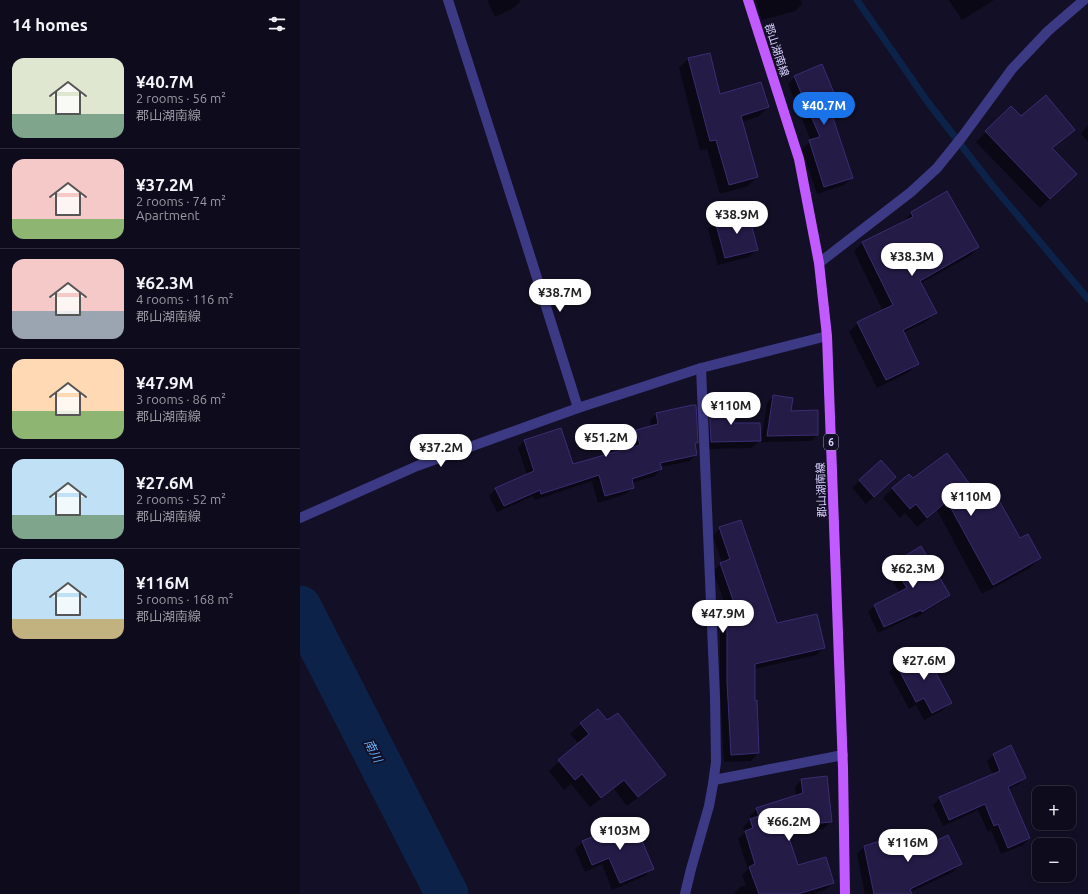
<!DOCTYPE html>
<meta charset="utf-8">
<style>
:root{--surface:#0e0b1c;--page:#1c1929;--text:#f1f3f6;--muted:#9b9ba3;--line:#2e2b3b;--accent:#1a73e8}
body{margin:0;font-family:Ubuntu,"Noto Sans JP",sans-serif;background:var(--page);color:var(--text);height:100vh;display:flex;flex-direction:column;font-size:15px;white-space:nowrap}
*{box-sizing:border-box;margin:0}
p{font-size:13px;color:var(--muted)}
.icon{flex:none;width:22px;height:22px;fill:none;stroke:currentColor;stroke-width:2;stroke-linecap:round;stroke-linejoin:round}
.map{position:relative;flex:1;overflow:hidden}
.sheet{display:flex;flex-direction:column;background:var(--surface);width:300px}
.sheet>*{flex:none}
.controls{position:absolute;left:732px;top:786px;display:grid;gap:8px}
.controls a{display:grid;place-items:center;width:44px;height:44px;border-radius:8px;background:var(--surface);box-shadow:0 2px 10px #0003,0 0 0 1px var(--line);font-size:20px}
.price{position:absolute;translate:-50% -34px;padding:0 9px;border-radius:14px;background:#fff;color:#222;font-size:13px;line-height:26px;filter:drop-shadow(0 1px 2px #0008)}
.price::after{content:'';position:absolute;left:50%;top:24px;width:12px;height:9px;margin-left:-6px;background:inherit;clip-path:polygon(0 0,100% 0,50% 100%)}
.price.on{background:var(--accent);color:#fff}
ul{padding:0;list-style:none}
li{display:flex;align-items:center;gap:12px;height:100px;padding:0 12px}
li+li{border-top:1px solid var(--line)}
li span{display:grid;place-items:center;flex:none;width:112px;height:80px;border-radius:12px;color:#555}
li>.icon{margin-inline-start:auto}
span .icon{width:48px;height:48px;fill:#fffc;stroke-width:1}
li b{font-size:17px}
h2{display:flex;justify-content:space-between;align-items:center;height:48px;padding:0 12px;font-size:17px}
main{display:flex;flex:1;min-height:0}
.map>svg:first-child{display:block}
</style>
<main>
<section class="sheet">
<h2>14 homes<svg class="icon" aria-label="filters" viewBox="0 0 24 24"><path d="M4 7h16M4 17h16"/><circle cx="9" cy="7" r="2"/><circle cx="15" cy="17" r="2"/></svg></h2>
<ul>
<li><span style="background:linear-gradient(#dfe7d0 70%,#7fa58c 0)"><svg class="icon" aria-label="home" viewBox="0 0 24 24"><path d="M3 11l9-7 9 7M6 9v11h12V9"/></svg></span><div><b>¥40.7M</b><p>2 rooms · 56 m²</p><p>郡山湖南線</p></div></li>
<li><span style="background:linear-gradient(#f6c9c9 75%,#8fb573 0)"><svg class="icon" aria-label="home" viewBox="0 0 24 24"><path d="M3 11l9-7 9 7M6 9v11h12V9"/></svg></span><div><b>¥37.2M</b><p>2 rooms · 74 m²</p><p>Apartment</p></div></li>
<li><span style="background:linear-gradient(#f6c9c9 65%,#9aa5b1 0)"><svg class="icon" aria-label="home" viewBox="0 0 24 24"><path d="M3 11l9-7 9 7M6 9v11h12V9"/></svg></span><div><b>¥62.3M</b><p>4 rooms · 116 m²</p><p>郡山湖南線</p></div></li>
<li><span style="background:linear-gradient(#ffd9b3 65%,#8fb573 0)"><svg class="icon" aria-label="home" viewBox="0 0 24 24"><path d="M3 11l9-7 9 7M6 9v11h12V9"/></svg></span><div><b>¥47.9M</b><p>3 rooms · 86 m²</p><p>郡山湖南線</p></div></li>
<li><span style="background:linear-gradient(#bfe0f5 70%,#7fa58c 0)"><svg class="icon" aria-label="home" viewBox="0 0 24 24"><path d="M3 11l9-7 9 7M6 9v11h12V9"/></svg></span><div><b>¥27.6M</b><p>2 rooms · 52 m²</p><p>郡山湖南線</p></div></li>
<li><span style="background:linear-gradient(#bfe0f5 75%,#c2b280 0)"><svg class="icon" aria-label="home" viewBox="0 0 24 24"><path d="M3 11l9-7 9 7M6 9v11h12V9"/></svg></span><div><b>¥116M</b><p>5 rooms · 168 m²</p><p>郡山湖南線</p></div></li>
</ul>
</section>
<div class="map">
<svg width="788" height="894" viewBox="0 0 788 894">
<rect width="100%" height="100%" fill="#130f26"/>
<!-- shadow -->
<g fill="#0007">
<path d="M187,0H219L220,2L212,9L195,17Z"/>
<path d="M456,0H501L502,4L495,11L462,20Z"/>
<path d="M649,0H694L662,20Z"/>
<path d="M388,59L419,95L468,107L458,117L441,122L457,177L448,186L420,194L407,149L400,150L379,68Z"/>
<path d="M495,77L538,105L530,113L552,178L544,185L517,194L502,149L511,141L488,84Z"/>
<path d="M711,108L721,118L773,130L751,149L775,174L740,208L676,142Z"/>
<path d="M788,126V142L781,133Z"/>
<path d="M647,193L678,247L670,256L621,283L635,313L627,321L603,333L618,363L609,372L577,388L549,332L558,323L583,311L554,251L562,243L603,223L611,213Z"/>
<path d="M416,221L457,249L449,257L418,265L408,229Z"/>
<path d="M473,396L517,435L511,441L461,442L467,403Z"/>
<path d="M409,406L433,424L460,440L452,448L404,449L402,413Z"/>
<path d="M357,414L397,442L394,445L396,454L390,461L361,467V469L355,476L332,483L333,488L326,494L298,503L292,481L235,500L233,496L197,512L189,496L196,489L227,475L218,448L224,441L272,465L333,448L330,438L337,431L351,427L350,420Z"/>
<path d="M581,461L588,484L566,504L552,488Z"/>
<path d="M593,488L676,496L719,540L740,558L730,568L682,594L637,510L617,527L605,513L600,518L583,498Z"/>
<path d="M420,528L476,624L524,648L516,655L454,669V702L458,753L451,761L424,762L420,690V634L427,626H433L413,571L422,563L413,536Z"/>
<path d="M592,565L609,593L611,592L649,595L643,601L615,618L614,616L578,633L568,612L574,606L600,593L586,571Z"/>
<path d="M596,665L651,703L643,710L624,720L616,705L609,709L589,672Z"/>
<path d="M298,710L307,722L365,775L355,785L327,806L314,789L290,807L271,784L264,790L249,771L279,744L270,734L281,724Z"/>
<path d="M711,747L725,778L719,784L708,789L729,838L723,845L701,854L691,830L688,832L678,810L643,826L633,805L640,798L693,775L687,761L693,755Z"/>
<path d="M502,779L531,822L523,829L486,832L498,866L533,883L525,890L513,894H434L440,887L446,885L442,875L448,869L438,839L445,832L443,827L451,819L450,816L457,809L496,797L495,787Z"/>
<path d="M283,842L352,869L345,876L312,890L302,864L285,872L275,849Z"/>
<path d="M565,846L613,853L660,864L653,872L610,892L611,894H565L557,854Z"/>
</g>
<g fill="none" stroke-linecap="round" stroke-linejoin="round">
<!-- stream -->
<path stroke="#0c2248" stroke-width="7" d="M557,0L627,101L692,185L788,299"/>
<!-- river -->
<path stroke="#0c2248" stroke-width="43" d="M0,607L147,894"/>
</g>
<!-- building -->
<g fill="#241b47" stroke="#3b2d73">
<path d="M410,53L420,94L461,82L469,107L441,116L458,177L429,185L416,140L410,141L388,58Z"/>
<path d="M522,64L539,105L530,109L553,178L524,187L509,140L520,137L494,76Z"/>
<path d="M746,95L775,130L752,148L777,174L750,199L685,131L711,106L721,116Z"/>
<path d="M647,191L679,247L620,281L637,313L603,330L619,364L586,380L557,322L593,305L562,242L613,217L611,212Z"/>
<path d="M448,212L458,250L425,258L415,221Z"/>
<path d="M473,395L493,398L491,411L518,410V435L467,436Z"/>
<path d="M433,404L434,423H460L461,441L411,442L409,405Z"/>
<path d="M392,405H396L398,443H395L397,455L360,463L362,469L332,479L334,488L305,496L299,475L241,494L240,490L204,506L195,488L234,471L224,440L261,428L273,464L340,445L336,430L358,424L356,413Z"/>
<path d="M647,453L677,494L691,486L720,538L728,534L741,558L693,585L647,501L627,518L616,504L610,509L592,488L609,474L613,478Z"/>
<path d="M581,460L596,477L574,497L559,480Z"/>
<path d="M441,520L477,623L517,614L525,648L455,664V701L457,700L459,753L431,755L427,682V625H442L420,563L430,559L419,527Z"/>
<path d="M621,546L650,595L622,612L621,610L584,627L574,605L607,588L592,564Z"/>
<path d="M623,649L652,703L632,713L624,698L616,702L596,664Z"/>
<path d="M298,709L307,720L318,713L366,775L338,797L324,780L301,798L282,774L275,780L258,760L289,734L280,723Z"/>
<path d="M711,745L726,778L708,787L730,838L708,848L698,824L694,826L685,804L649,820L639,797L700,771L693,754Z"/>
<path d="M527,776L532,822L485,826L498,865L526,857L534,883L498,894H459L449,867L455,864L445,831L453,828L450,819L459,816L456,808L503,793L501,779Z"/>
<path d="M333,820L354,869L320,883L309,858L292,865L282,841Z"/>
<path d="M610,832L613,852L648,835L662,864L610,889L612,894H574L564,846Z"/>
</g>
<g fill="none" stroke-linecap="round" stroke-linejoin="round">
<!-- street -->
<g stroke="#3d3a85" stroke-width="10">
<path d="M148,0L220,224L278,408L401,368L527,336"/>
<path d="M519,263L611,192L637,168L662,137L712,69L748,31L784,0"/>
<path d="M0,518L117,466L278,408"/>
<path d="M414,780L543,755"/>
<path d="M385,894L391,869L409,806L413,784L416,762L415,697L401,368"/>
</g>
<!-- primary -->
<path stroke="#c25bff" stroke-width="10" d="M448,0L499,159L519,263L527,336L543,768L545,894"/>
</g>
<g text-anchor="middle" stroke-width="3.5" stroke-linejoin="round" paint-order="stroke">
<!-- shield labels -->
<rect fill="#130f26" stroke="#9e99be" stroke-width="1" x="524" y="434" width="14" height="16" rx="3"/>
<g font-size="10" font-weight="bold" fill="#d9d4ff">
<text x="531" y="446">6</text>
</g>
<!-- street labels -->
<g font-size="11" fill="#d9d4ff" stroke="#130f26">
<text transform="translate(477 50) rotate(72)" y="4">郡山湖南線</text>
<text transform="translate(521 490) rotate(-92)" y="4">郡山湖南線</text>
</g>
<!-- water labels -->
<g font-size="12" font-style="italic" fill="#62b6ff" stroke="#130f26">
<text transform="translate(73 751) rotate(63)" y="4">南川</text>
</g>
</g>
</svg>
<div class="controls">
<a>+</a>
<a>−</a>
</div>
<b class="price on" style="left:524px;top:126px">¥40.7M</b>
<b class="price" style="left:437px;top:235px">¥38.9M</b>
<b class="price" style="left:612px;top:277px">¥38.3M</b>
<b class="price" style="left:260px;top:313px">¥38.7M</b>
<b class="price" style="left:431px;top:426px">¥110M</b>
<b class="price" style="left:306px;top:458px">¥51.2M</b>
<b class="price" style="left:141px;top:468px">¥37.2M</b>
<b class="price" style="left:671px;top:517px">¥110M</b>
<b class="price" style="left:613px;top:589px">¥62.3M</b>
<b class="price" style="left:423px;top:634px">¥47.9M</b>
<b class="price" style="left:624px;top:681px">¥27.6M</b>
<b class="price" style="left:489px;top:842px">¥66.2M</b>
<b class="price" style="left:320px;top:851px">¥103M</b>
<b class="price" style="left:608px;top:863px">¥116M</b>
</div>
</main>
